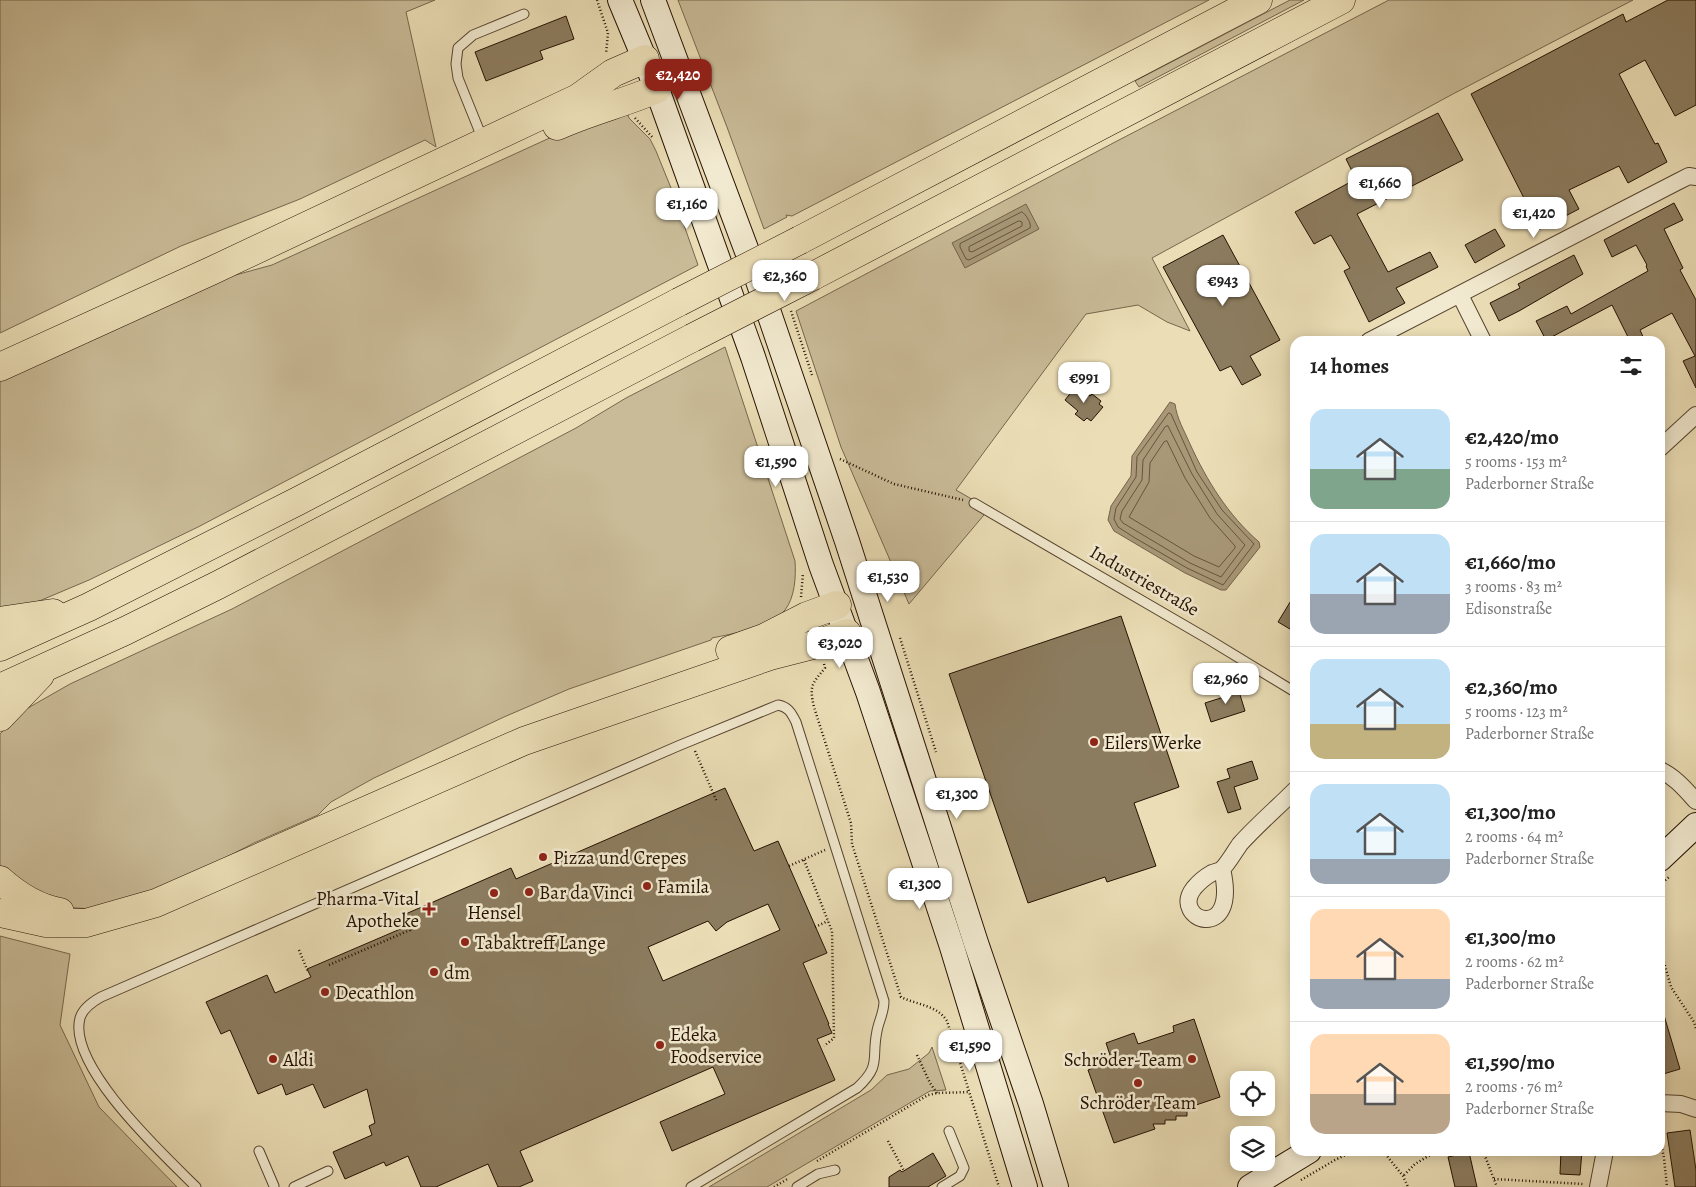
<!DOCTYPE html>
<meta charset="utf-8">
<style>
:root{--surface:#fff;--page:#f6f6f6;--text:#222;--muted:#767676;--line:#e0e0e0;--accent:#8f2418}
body{margin:0;font-family:Alegreya,serif;background:var(--page);color:var(--text);height:100vh;display:flex;flex-direction:column;font-size:19px;white-space:nowrap}
*{box-sizing:border-box;margin:0}
p{font-size:16px;color:var(--muted)}
.icon{flex:none;width:28px;height:28px;fill:none;stroke:currentColor;stroke-width:2;stroke-linecap:round;stroke-linejoin:round}
.map{position:relative;flex:1;overflow:hidden}
.panel{position:absolute;left:1290px;top:336px;width:375px;height:820px;display:flex;flex-direction:column;background:var(--surface);border-radius:15px;box-shadow:0 2px 12px #0003}
.panel>*{flex:none}
.tools{position:absolute;left:1230px;top:1071px;display:grid;gap:10px}
.tools a{display:grid;place-items:center;width:45px;height:45px;border-radius:10px;background:var(--surface);box-shadow:0 2px 12px #0003;font-size:25px}
.price{position:absolute;translate:-50% -42px;padding:0 11px;border-radius:10px;background:#fff;color:#222;font-size:16px;line-height:32px;filter:drop-shadow(0 1px 2px #0008)}
.price::after{content:'';position:absolute;left:50%;top:30px;width:15px;height:11px;margin-left:-8px;background:inherit;clip-path:polygon(0 0,100% 0,50% 100%)}
.price.selected{background:var(--accent);color:#fff}
ul{padding:0;list-style:none}
li{display:flex;align-items:center;gap:15px;height:125px;padding:0 20px}
li+li{border-top:1px solid var(--line)}
li span{display:grid;place-items:center;flex:none;width:140px;height:100px;border-radius:15px;color:#555}
li>.icon{margin-inline-start:auto}
span .icon{width:60px;height:60px;fill:#fffc;stroke-width:1}
li b{font-size:21px}
h2{display:flex;justify-content:space-between;align-items:center;height:60px;padding:0 20px;font-size:21px}
.map>svg:first-child{display:block}
</style>
<div class="map">
<svg width="1696" height="1187" viewBox="0 0 1696 1187">
<rect width="100%" height="100%" fill="#ebdeb6"/>
<filter id="stains"><feTurbulence type="fractalNoise" baseFrequency=".004" numOctaves="4"/><feColorMatrix values="0 0 0 0 .2 0 0 0 0 .09 0 0 0 0 .02 0 0 0 .5 -.17"/></filter>
<radialGradient id="worn" r=".72"><stop offset=".6" stop-color="#630" stop-opacity="0"/><stop offset="1" stop-color="#630" stop-opacity=".3"/></radialGradient>
<!-- green -->
<g fill="#c9bb97" stroke="#77664c">
<path d="M0,0H435L406,12L436,147L425,140L300,199L181,246L0,333Z"/>
<path d="M678,0H1209L792,216L786,215L787,217L764,229L727,127Z"/>
<path d="M1290,0H1304L1139,87L1135,81Z"/>
<path d="M1389,0H1633L1451,95L1152,258L1190,331L1167,322L1138,305L1086,314L956,490L989,509L909,604L841,447L796,311L1117,141Z"/>
<path d="M620,114L628,115L629,118L650,139L656,151L671,188L698,265L198,527L89,580L25,607L0,614V376L221,279L272,265L554,136Z"/>
<path d="M725,347L795,561C796,577 795,597 785,610C771,627 732,634 712,638L711,640L569,689L504,717L374,778L331,802L318,815L254,843L180,881L131,901L92,909L61,907L0,868V734L21,712L70,684L232,609L576,428L626,398Z"/>
<path d="M0,936L70,954L60,1025L99,1107L177,1187H0Z"/>
<path d="M932,1047L946,1090L930,1091L767,1187H709L871,1090L887,1075L909,1069L929,1053Z"/>
</g>
<!-- water -->
<g fill="#a89878" stroke="#746248">
<path d="M1026,204L1039,229L965,268L952,243Z"/>
<path d="M1170,402L1175,404C1177,419 1184,430 1190,444C1207,481 1228,515 1259,542L1260,547L1226,590H1221L1185,573L1114,531L1108,520L1111,506L1131,476L1132,456Z"/>
</g>
<g fill="none" stroke-linecap="round" stroke-linejoin="round">
<!-- shore -->
<g stroke="#66543c" stroke-width="1">
<path d="M1022,212C1026,214 1032,224 1030,228L969,260L966,259L960,247V244Z"/>
<path d="M1019,221L1022,222V226L972,252L969,251V247Z"/>
<path d="M1169,413L1171,414L1197,472L1222,510L1254,544L1223,585L1187,568L1135,538L1118,527L1114,519L1116,508L1136,477L1137,457Z"/>
<path d="M1168,426L1192,474L1217,514L1245,545L1221,577L1190,563L1123,523L1120,519L1122,511L1142,480L1143,460L1165,427Z"/>
<path d="M1167,441L1185,478L1210,518L1235,546V548L1219,567L1194,556L1129,517L1149,482L1150,463L1164,442Z"/>
</g>
</g>
<!-- building -->
<g fill="#8c7c5f" stroke="#251101" fill-rule="evenodd">
<path d="M1668,0H1696V105L1675,116L1645,60L1619,74L1655,144L1658,143L1667,162L1628,183L1619,166L1569,190L1579,209L1536,231L1525,210L1529,208L1471,94L1623,14L1626,22Z"/>
<path d="M566,16L574,39L540,51L543,59L486,81L475,52Z"/>
<path d="M1438,113L1463,160L1357,214L1388,272L1430,252L1438,267L1396,288L1405,303L1369,322L1344,271L1350,268L1331,235L1314,244L1295,212L1356,179L1346,159Z"/>
<path d="M1674,203L1683,220L1664,229L1683,268L1680,270L1696,300V388L1683,361L1695,356L1672,313L1640,330L1645,341H1630L1612,305L1546,340L1536,321L1567,306L1571,314L1648,271L1646,266L1647,265L1636,245L1612,257L1604,240Z"/>
<path d="M1495,229L1505,246L1475,263L1465,245Z"/>
<path d="M1223,235L1280,340L1250,356L1261,375L1242,385L1231,366L1220,371L1163,267Z"/>
<path d="M1574,255L1583,274L1519,311L1499,321L1490,303L1520,288L1518,284Z"/>
<path d="M1077,385L1090,396L1092,394L1101,401L1099,404L1103,407L1091,421L1087,418L1084,421L1075,414L1078,411L1065,400Z"/>
<path d="M1295,594V632L1278,622Z"/>
<path d="M1121,616L1179,787L1134,803L1156,866L1107,882L1105,877L1028,903L949,674Z"/>
<path d="M1237,685L1245,711L1211,722L1205,703L1227,696L1225,689Z"/>
<path d="M1252,761L1258,779L1234,787L1241,809L1228,813L1217,782L1230,778L1227,769Z"/>
<path d="M725,788L754,851L778,841L827,953L803,963L829,1024H828L832,1033L817,1039L835,1080L672,1151L660,1122L725,1094L713,1067L520,1151L533,1181L519,1187H498L488,1164L436,1187H421L408,1156L386,1166L384,1162L345,1179L333,1152L372,1135L369,1126L375,1123L367,1089L324,1108L313,1084L286,1095L282,1084L258,1094L230,1030L221,1034L206,1002L267,975L275,993L311,977L307,969L405,927L401,916L511,868L516,879ZM768,904L780,930L663,981L648,947L708,921L716,931L727,922Z"/>
<path d="M1660,1012H1663L1680,1069L1660,1075Z"/>
<path d="M1194,1019L1220,1097L1187,1108V1116H1176V1120H1165V1124H1153L1155,1129L1114,1143L1088,1070L1112,1061L1106,1043L1134,1033L1138,1044L1174,1032L1173,1026Z"/>
<path d="M1690,1130L1696,1170V1187H1675L1667,1133Z"/>
<path d="M1561,1151H1582L1580,1175L1560,1174Z"/>
<path d="M1469,1152L1477,1187H1455L1448,1157Z"/>
<path d="M933,1153L946,1176L928,1187H889V1177L900,1170L902,1172Z"/>
</g>
<g fill="none" stroke-linecap="round" stroke-linejoin="round">
<!-- lane casing -->
<g stroke="#56442e" stroke-width="11">
<g id="lane">
<path d="M483,140L458,78L456,64L458,48L473,35L524,14"/>
<path d="M974,503L1208,639L1295,692"/>
<path d="M259,1151L274,1186"/>
<path d="M196,1187C164,1155 67,1066 80,1018C83,1008 92,1002 101,997L678,746L778,705C788,707 791,712 796,722L884,1001C884,1013 879,1020 877,1031C871,1059 882,1065 857,1088L691,1187"/>
<path d="M294,1187L328,1171"/>
<path d="M797,1187L818,1174L835,1170"/>
<path d="M942,1187L960,1176L964,1168L949,1131"/>
</g>
</g>
<!-- street casing -->
<g stroke="#56442e" stroke-width="18">
<g id="street">
<path d="M1460,295L1483,341"/>
<path d="M1369,341L1679,181L1689,176L1696,177"/>
<path d="M1660,448L1696,415"/>
<path d="M1660,770C1675,777 1685,789 1696,801"/>
<path d="M1222,869C1240,945 1169,920 1194,888C1199,882 1205,877 1212,873C1215,872 1220,871 1222,869C1227,865 1235,851 1240,844C1257,825 1277,808 1295,790"/>
<path d="M1660,1103L1681,1104L1696,1109"/>
<path d="M1598,1187L1605,1151"/>
</g>
</g>
<!-- secondary casing -->
<g stroke="#251101" stroke-width="26">
<g id="secondary">
<path d="M620,0L657,89L753,357L821,565L868,692L952,947L1025,1187"/>
<path d="M653,0L757,278L847,541L976,943L1031,1104L1056,1187"/>
<path d="M1660,859L1696,825"/>
<path d="M1250,1187L1309,1151"/>
</g>
</g>
<!-- highway casing -->
<g stroke="#251101" stroke-width="29">
<g id="highway">
<path d="M557,126C590,111 624,103 657,89"/>
<path d="M800,240L1258,0"/>
<path d="M813,276L1341,0"/>
<path d="M0,367L211,271L578,98L613,73L645,59"/>
<path d="M0,621L53,613"/>
<path d="M0,647L89,607L298,501L679,302"/>
<path d="M730,650L764,638L807,616L837,605"/>
<path d="M0,688L125,631L218,585L692,338"/>
<path d="M0,717L40,675"/>
<path d="M0,880C18,896 37,908 60,912"/>
<path d="M0,913L46,923H86L156,903L524,741L770,656L817,644L847,633"/>
</g>
</g>
<!-- path -->
<g stroke="#251101" stroke-width="2.5" stroke-dasharray="1 2.5" stroke-linecap="butt">
<path d="M597,0L608,33L606,54"/>
<path d="M635,118L653,138"/>
<path d="M791,311L812,375"/>
<path d="M840,459L894,484L963,500"/>
<path d="M801,597L803,573"/>
<path d="M900,638L936,752"/>
<path d="M824,664L825,668C812,684 809,685 814,707L851,823L852,844L901,997C917,1005 937,1005 947,1021L999,1187"/>
<path d="M695,751L717,802"/>
<path d="M804,860L832,931L834,1038L824,1046"/>
<path d="M789,866L825,850"/>
<path d="M1660,885L1670,876"/>
<path d="M405,919L411,920"/>
<path d="M815,927L828,921"/>
<path d="M299,950L308,972"/>
<path d="M1662,955L1671,987L1694,1022L1696,1029"/>
<path d="M329,965L410,930L405,919"/>
<path d="M917,1055L930,1083L937,1093"/>
<path d="M1660,1139L1664,1158L1667,1187"/>
<path d="M888,1141L904,1171"/>
<path d="M1383,1151L1403,1176L1408,1187"/>
<path d="M1483,1151L1497,1187"/>
<path d="M817,1161L928,1095L938,1093L970,1092"/>
<path d="M1404,1175L1415,1164L1437,1151"/>
<path d="M1494,1179L1583,1184"/>
<path d="M1301,1180L1335,1160L1354,1151"/>
<path d="M774,1187L789,1178"/>
</g>
<!-- lane -->
<use href="#lane" stroke="#f2ead0" stroke-width="9"/>
<!-- street -->
<use href="#street" stroke="#f2ead0" stroke-width="16"/>
<!-- secondary -->
<use href="#secondary" stroke="#f2ead0" stroke-width="24"/>
<!-- highway -->
<use href="#highway" stroke="#ebdeb6" stroke-width="28"/>
<!-- highway-bridge casing -->
<g stroke="#251101" stroke-width="29" stroke-linecap="butt">
<g id="highway-bridge">
<path d="M679,302L800,240"/>
<path d="M692,338L813,276"/>
</g>
</g>
<!-- highway-bridge -->
<use href="#highway-bridge" stroke="#ebdeb6" stroke-width="28"/>
</g>
<!-- markers -->
<g fill="#8f2418" stroke="#f2ead0" stroke-width="2">
<circle cx="1094" cy="742" r="5"/>
<circle cx="543" cy="857" r="5"/>
<circle cx="647" cy="886" r="5"/>
<circle cx="529" cy="892" r="5"/>
<circle cx="494" cy="893" r="5"/>
<path d="M426.5 901.5h5v5h5v5h-5v5h-5v-5h-5v-5h5z"/>
<circle cx="465" cy="942" r="5"/>
<circle cx="434" cy="972" r="5"/>
<circle cx="325" cy="992" r="5"/>
<circle cx="660" cy="1045" r="5"/>
<circle cx="273" cy="1059" r="5"/>
<circle cx="1192" cy="1059" r="5"/>
<circle cx="1138" cy="1083" r="5"/>
</g>
<g text-anchor="middle" stroke-width="5" stroke-linejoin="round" paint-order="stroke">
<!-- street labels -->
<g font-size="19" fill="#251101" stroke="#f2ead0">
<text transform="translate(1145 580) rotate(30)" y="7">Industriestraße</text>
</g>
<!-- poi labels -->
<g font-size="19" fill="#251101" stroke="#f2ead0" text-anchor="start">
<text x="1104" y="749">Eilers Werke</text>
<text x="553" y="864">Pizza und Crepes</text>
<text x="657" y="893">Famila</text>
<text x="539" y="899">Bar da Vinci</text>
<text x="419" y="905" text-anchor="end">Pharma-Vital<tspan x="419" dy="22">Apotheke</tspan></text>
<text x="494" y="919" text-anchor="middle">Hensel</text>
<text x="475" y="949">Tabaktreff Lange</text>
<text x="444" y="979">dm</text>
<text x="335" y="999">Decathlon</text>
<text x="670" y="1041">Edeka<tspan x="670" dy="22">Foodservice</tspan></text>
<text x="283" y="1066">Aldi</text>
<text x="1182" y="1066" text-anchor="end">Schröder-Team</text>
<text x="1138" y="1109" text-anchor="middle">Schröder Team</text>
</g>
</g>
<rect width="100%" height="100%" filter="url(#stains)"/>
<rect width="100%" height="100%" fill="url(#worn)"/>
</svg>
<div class="tools">
<a><svg class="icon" aria-label="locate" viewBox="0 0 24 24"><circle cx="12" cy="12" r="6"/><path d="M12 2v4M12 18v4M2 12h4M18 12h4"/></svg></a>
<a><svg class="icon" aria-label="layers" viewBox="0 0 24 24"><path d="M12 4l9 5-9 5-9-5zM3 14l9 5 9-5"/></svg></a>
</div>
<b class="price selected" style="left:678px;top:101px">€2,420</b>
<b class="price" style="left:1380px;top:209px">€1,660</b>
<b class="price" style="left:687px;top:230px">€1,160</b>
<b class="price" style="left:1534px;top:239px">€1,420</b>
<b class="price" style="left:785px;top:302px">€2,360</b>
<b class="price" style="left:1223px;top:307px">€943</b>
<b class="price" style="left:1084px;top:404px">€991</b>
<b class="price" style="left:776px;top:488px">€1,590</b>
<b class="price" style="left:888px;top:603px">€1,530</b>
<b class="price" style="left:840px;top:669px">€3,020</b>
<b class="price" style="left:1226px;top:705px">€2,960</b>
<b class="price" style="left:957px;top:820px">€1,300</b>
<b class="price" style="left:920px;top:910px">€1,300</b>
<b class="price" style="left:970px;top:1072px">€1,590</b>
<section class="panel">
<h2>14 homes<svg class="icon" aria-label="filters" viewBox="0 0 24 24"><path d="M4 7h16M4 17h16"/><circle cx="9" cy="7" r="2"/><circle cx="15" cy="17" r="2"/></svg></h2>
<ul>
<li><span style="background:linear-gradient(#bfe0f5 60%,#7fa58c 0)"><svg class="icon" aria-label="home" viewBox="0 0 24 24"><path d="M3 11l9-7 9 7M6 9v11h12V9"/></svg></span><div><b>€2,420/mo</b><p>5 rooms · 153 m²</p><p>Paderborner Straße</p></div></li>
<li><span style="background:linear-gradient(#bfe0f5 60%,#9aa5b1 0)"><svg class="icon" aria-label="home" viewBox="0 0 24 24"><path d="M3 11l9-7 9 7M6 9v11h12V9"/></svg></span><div><b>€1,660/mo</b><p>3 rooms · 83 m²</p><p>Edisonstraße</p></div></li>
<li><span style="background:linear-gradient(#bfe0f5 65%,#c2b280 0)"><svg class="icon" aria-label="home" viewBox="0 0 24 24"><path d="M3 11l9-7 9 7M6 9v11h12V9"/></svg></span><div><b>€2,360/mo</b><p>5 rooms · 123 m²</p><p>Paderborner Straße</p></div></li>
<li><span style="background:linear-gradient(#bfe0f5 75%,#9aa5b1 0)"><svg class="icon" aria-label="home" viewBox="0 0 24 24"><path d="M3 11l9-7 9 7M6 9v11h12V9"/></svg></span><div><b>€1,300/mo</b><p>2 rooms · 64 m²</p><p>Paderborner Straße</p></div></li>
<li><span style="background:linear-gradient(#ffd9b3 70%,#9aa5b1 0)"><svg class="icon" aria-label="home" viewBox="0 0 24 24"><path d="M3 11l9-7 9 7M6 9v11h12V9"/></svg></span><div><b>€1,300/mo</b><p>2 rooms · 62 m²</p><p>Paderborner Straße</p></div></li>
<li><span style="background:linear-gradient(#ffd9b3 60%,#b9a48a 0)"><svg class="icon" aria-label="home" viewBox="0 0 24 24"><path d="M3 11l9-7 9 7M6 9v11h12V9"/></svg></span><div><b>€1,590/mo</b><p>2 rooms · 76 m²</p><p>Paderborner Straße</p></div></li>
</ul>
</section>
</div>
